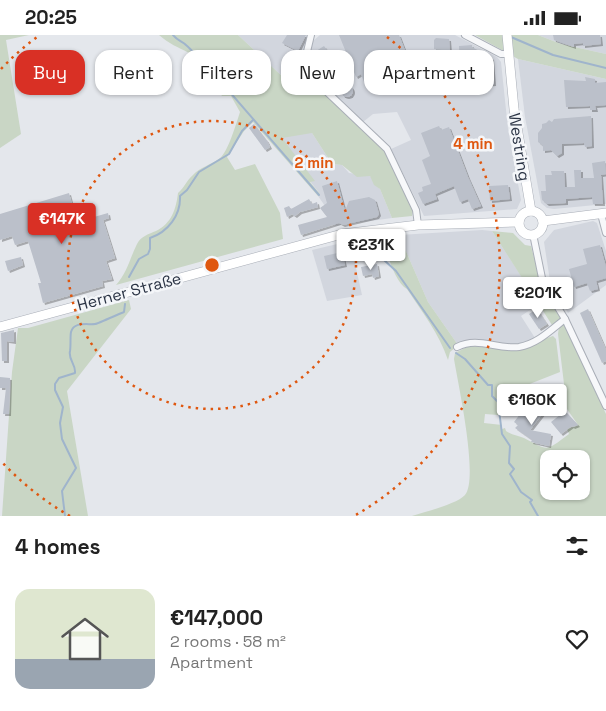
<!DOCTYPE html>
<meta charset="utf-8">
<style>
:root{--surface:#fff;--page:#f2f2f2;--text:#222;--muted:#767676;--line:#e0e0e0;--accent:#d93025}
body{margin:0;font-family:"Space Grotesk",sans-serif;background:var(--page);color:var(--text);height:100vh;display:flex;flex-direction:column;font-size:19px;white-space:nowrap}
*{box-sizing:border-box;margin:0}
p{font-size:16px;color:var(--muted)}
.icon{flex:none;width:28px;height:28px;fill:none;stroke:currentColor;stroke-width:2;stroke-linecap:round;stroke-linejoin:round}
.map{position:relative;height:481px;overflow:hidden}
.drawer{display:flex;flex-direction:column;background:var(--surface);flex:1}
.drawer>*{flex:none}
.hud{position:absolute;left:15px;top:15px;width:576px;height:45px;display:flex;gap:10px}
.controls{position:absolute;left:540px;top:415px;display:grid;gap:10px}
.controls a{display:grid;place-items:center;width:50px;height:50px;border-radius:10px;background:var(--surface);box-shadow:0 1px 4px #0004;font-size:25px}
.price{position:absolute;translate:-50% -42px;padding:0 11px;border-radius:5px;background:#fff;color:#222;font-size:16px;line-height:32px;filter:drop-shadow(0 1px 2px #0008)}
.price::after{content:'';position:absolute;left:50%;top:30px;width:15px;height:11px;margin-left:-8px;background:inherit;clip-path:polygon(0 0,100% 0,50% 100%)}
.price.active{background:var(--accent);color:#fff}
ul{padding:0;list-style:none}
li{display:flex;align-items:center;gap:15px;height:125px;padding:0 15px}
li+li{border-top:1px solid var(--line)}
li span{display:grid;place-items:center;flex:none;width:140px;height:100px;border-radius:15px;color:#555}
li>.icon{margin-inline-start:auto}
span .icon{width:60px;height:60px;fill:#fffc;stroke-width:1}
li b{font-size:21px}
h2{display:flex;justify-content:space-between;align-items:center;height:60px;padding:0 15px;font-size:21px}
.tag{padding:0 18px;border-radius:15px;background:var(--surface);box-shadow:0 1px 4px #0004;font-size:18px;line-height:45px}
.tag.active{background:var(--accent);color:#fff}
.status{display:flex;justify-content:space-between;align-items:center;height:35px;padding:0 25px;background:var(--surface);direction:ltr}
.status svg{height:14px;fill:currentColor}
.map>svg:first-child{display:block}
</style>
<div class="status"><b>20:25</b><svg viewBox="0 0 49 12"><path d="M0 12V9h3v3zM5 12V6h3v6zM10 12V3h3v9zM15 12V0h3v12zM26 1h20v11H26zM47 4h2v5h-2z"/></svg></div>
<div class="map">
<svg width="606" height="481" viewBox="0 0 606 481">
<defs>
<filter id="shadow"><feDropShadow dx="2" dy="2" stdDeviation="0" flood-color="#0004"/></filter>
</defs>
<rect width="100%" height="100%" fill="#e4e7ec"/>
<!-- built -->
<g fill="#d2d6de">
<path d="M238,0H308L301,29L302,37L310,46L299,57Z"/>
<path d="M320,0H455L497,22L501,27L508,94L521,165L517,174L424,181L391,114L411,105L397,77L373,79L363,87L309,36L307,30L313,6Z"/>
<path d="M538,0H606V19L561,9Z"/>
<path d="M518,24L606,44V169L554,174L547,173L541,168L525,82Z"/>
<path d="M300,98H312L332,129L342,130L349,138L370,141L380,154L392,183L335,191L330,178L318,161L320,159L310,146H314L281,103Z"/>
<path d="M593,186L597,188L606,216V250L568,278L550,246L544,207L554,195Z"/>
<path d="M482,195L492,196L539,269L521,281L535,303L526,307L511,310L471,304L458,310L428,267L399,200Z"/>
<path d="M350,206L362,260L327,266L312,215Z"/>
</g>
<!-- green -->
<g fill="#c9d6c5" fill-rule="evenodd">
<path d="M0,0H29L6,5L21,99L0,113Z"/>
<path d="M159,0H238L299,57L310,46L384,115L413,175L412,181L392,183L380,154L374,150L370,141L357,142L342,130L332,129L312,98L282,103L315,146L310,147L320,159L318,161L253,87L244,96L227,122L235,135L255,129L280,178L283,204L116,250C127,238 130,223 137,209C141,201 149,199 156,196C172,188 176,174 178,158C185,152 186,146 193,140C200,132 211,130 220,123C228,117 236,89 240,77L231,61H222C212,46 206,28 189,18C178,12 169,9 159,0Z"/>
<path d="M475,0H538L561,9L606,19V44L518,24Z"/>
<path d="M492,196L513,198L525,210L531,211L543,257L561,284L552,290Z"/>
<path d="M399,200L428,267L458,310L450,317L448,325C439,298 422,277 407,254C394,247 387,216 381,202Z"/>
<path d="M129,265L131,274L67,356L88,481H2L12,337L18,293H28Z"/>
<path d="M563,288L606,379V481H412C424,477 457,469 465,460C479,443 458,349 454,324L455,318L471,310L510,315L553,301L556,304L560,337L499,361L504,376L498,380L485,379L484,388L502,390V394L505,393L506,396C512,400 519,401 524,403C549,416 545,417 569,399L567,394L578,390L567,374L558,299L559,292ZM549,424H581V456H549Z"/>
</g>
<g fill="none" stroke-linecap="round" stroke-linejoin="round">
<!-- stream -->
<g stroke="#9fb4cc" stroke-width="2">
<path d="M173,0C178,6 182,6 186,10C192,15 196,21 202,25L319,160"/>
<path d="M511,2L553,20L606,33"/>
<path d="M361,204L396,236L450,313"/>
<path d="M129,242L139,224L148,219L150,214V203C168,197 181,180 180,161L187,155L199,137L229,119L242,96L253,85"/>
<path d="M456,318L465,324L488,350H492V361L498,367L502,399L510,411L509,428L514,434L510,439L521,457L532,465L530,467L538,481"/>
<path d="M65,481L62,456L76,433L62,404L60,388L63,372L55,355V349L59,343L75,338C76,329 68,325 70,316C71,310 70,302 71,297C74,286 88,290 95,289C97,289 121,278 124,277L125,269"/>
</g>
</g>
<!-- building -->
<g fill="#bbc0ca" filter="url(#shadow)">
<path d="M287,0H306L298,16L282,8Z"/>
<path d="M339,0H399L416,44L394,53L392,50L386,52L384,49L375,53L373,49L366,52L361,39L356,42Z"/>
<path d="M553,0H600L601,9L583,11V8L574,9V12L554,5Z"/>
<path d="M436,3L449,4L450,16L434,14V5Z"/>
<path d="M472,10V12L492,23L494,49L483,50L482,47L453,50L452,44H457L456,30H460L459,11Z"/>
<path d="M324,11L337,29L333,31L338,39L330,46L313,18Z"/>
<path d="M585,42L595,44V48L606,47V70L595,71L596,75H590V71L566,72L564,45L586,46Z"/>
<circle cx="347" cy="56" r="6"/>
<path d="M591,81L592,111L585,112L584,108L562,109V118L557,121L551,115L543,116V111L538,107V98L542,93V89L546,88L549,85L552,87L554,84Z"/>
<path d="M254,89L267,106L270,112L265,115L249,93Z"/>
<path d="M439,91L441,95L449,92L468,142L481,171L472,174L468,164L460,167L454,151L435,159L437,164L423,169L418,158L423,156L422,152L431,149L422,125L430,121L421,98Z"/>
<path d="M605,126L606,139L601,140L603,169H593L592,162L566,164V168L547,169L542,165L541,156H546L545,140H552L551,136H564L565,152H575L574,135H581V143H594L592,128Z"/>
<path d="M337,146L345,176L349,166L369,162L375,165L379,179L377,182L343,190L339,188L301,200L298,190L327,182L320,173L327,168L322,151Z"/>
<path d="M508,150L510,164L490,166L489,151Z"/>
<path d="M69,158L74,177L91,172L94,182L108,178L109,183L103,185L115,223L106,226L112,244L102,246L103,251L43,268L38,248H41L28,206L15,210L12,201L0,205V179Z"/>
<path d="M309,164L312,169L317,167L318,172L300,177L295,181L292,179L287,182L284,173L289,171L291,174Z"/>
<path d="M600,210L606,232V243L596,246L598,254L590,256L587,248L574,252L569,234L587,229L583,214Z"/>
<path d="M342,217L345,230L327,234L324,221Z"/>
<path d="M21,222L23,230L8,236L5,226Z"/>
<path d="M377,229L379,241L373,243L372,239L363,241L361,232Z"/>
<path d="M537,274L547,289L539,294L529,279Z"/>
<path d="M588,274L606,315V326L602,328L580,278Z"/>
<path d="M14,295V307L7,306V326H2L1,298Z"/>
<path d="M0,342L10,343L9,379H3L6,353H0Z"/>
<path d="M527,370L533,375L536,371L544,377L530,395L551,399L549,411L531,407L532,405L515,393L518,390L514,387Z"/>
<path d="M565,376L578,390L573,392L572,391L561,399L551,387Z"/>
</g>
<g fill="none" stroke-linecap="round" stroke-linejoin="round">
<!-- minor casing -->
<g stroke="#a9aeb7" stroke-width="8">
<g id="minor">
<path d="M311,0L304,29L306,37L387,114L416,175L418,190"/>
<path d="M465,0L501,19H509"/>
<path d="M601,179L606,198"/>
<path d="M533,199L543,248L565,284L606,371"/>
<path d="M457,312C478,301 497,315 519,312C537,309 551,295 565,284"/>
</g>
</g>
<!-- secondary casing -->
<g stroke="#a9aeb7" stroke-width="10">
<g id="secondary">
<path d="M507,0L514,74L531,176"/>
<circle cx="531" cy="188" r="12"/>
<path d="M543,186L606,178"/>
<path d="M0,292L342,199L418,190L519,187"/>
</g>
</g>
<!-- minor -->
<use href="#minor" stroke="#f7f8fa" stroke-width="6"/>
<!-- secondary -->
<use href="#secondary" stroke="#fff" stroke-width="9"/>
</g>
<!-- distance rings -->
<g fill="none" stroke="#df570f" stroke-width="2.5" stroke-dasharray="2.5 5">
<circle cx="212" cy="230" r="144"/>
<path d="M70 481A288 288 0 0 1 1 426M1 34A288 288 0 0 1 37 2M387 2A288 288 0 0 1 354 481"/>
</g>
<g text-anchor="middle" stroke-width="5" stroke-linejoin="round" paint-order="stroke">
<!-- street labels -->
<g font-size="16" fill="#2b3445" stroke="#f4f6f9">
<text transform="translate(520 112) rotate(81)" y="6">Westring</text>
<text transform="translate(129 256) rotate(-15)" y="6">Herner Straße</text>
</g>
</g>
<circle cx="212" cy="230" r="8" fill="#df570f" stroke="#f4f6f9" stroke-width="2.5"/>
<g font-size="15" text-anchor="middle" font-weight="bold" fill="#df570f" stroke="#f4f6f9" stroke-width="5" stroke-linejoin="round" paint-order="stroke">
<text x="473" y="114">4 min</text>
<text x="314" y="133">2 min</text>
</g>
</svg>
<div class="controls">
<a><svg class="icon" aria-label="locate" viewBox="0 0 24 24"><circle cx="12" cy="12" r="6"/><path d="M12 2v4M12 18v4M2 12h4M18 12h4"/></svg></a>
</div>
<b class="price active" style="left:62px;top:210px">€147K</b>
<b class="price" style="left:371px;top:236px">€231K</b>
<b class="price" style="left:538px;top:284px">€201K</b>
<b class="price" style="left:532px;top:391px">€160K</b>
<div class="hud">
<a class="tag active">Buy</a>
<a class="tag">Rent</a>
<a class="tag">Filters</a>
<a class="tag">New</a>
<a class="tag">Apartment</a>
</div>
</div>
<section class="drawer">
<h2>4 homes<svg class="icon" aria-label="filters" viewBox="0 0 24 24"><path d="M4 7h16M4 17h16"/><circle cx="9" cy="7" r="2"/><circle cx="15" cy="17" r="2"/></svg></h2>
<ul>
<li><span style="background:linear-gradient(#dfe7d0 70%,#9aa5b1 0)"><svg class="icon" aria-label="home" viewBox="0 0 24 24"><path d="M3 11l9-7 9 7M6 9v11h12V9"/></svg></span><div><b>€147,000</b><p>2 rooms · 58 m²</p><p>Apartment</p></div><svg class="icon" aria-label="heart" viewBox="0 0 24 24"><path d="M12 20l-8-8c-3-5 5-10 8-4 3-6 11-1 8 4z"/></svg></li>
</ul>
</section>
